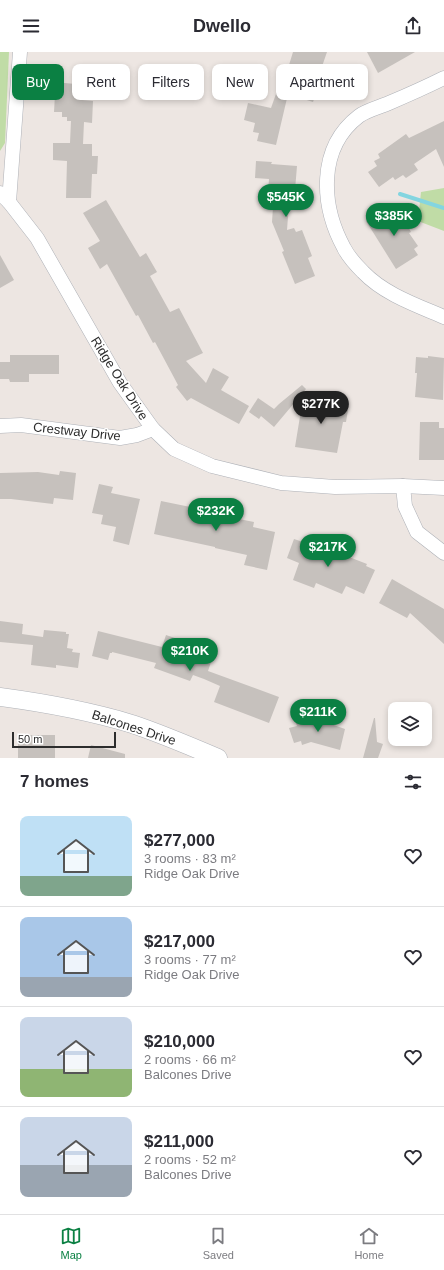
<!DOCTYPE html>
<meta charset="utf-8">
<style>
:root{--surface:#fff;--page:#f2f2f3;--text:#2b2b33;--muted:#7c7c81;--line:#e1e1e2;--accent:#0b8043}
body{margin:0;font-family:Helvetica,sans-serif;background:var(--page);color:var(--text);height:100vh;display:flex;flex-direction:column;font-size:15px;white-space:nowrap}
*{box-sizing:border-box;margin:0}
p{font-size:13px;color:var(--muted)}
.icon{flex:none;width:22px;height:22px;fill:none;stroke:currentColor;stroke-width:2;stroke-linecap:round;stroke-linejoin:round}
.map{position:relative;height:706px;overflow:hidden}
.drawer{display:flex;flex-direction:column;background:var(--surface);flex:1}
.drawer>*{flex:none}
.banner{position:absolute;left:12px;top:12px;width:420px;height:36px;display:flex;gap:8px}
.buttons{position:absolute;left:388px;top:650px;display:grid;gap:8px}
.buttons a{display:grid;place-items:center;width:44px;height:44px;border-radius:8px;background:var(--surface);box-shadow:0 2px 6px #0003;font-size:20px}
.scale{position:absolute;left:12px;bottom:10px;width:104px;box-sizing:border-box;padding-left:4px;border:2px solid #2d2d2d;border-top:0;font-size:11px;line-height:14px;white-space:nowrap;color:#2d2d2d;-webkit-text-stroke:3px #fff;paint-order:stroke}
.price{position:absolute;translate:-50% -34px;padding:0 9px;border-radius:14px;background:var(--accent);color:#fff;font-size:13px;line-height:26px;filter:drop-shadow(0 1px 2px #0008)}
.price::after{content:'';position:absolute;left:50%;top:24px;width:12px;height:9px;margin-left:-6px;background:inherit;clip-path:polygon(0 0,100% 0,50% 100%)}
.price.selected{background:#222;color:#fff}
ul{padding:0;list-style:none}
li{display:flex;align-items:center;gap:12px;height:100px;padding:0 20px}
li+li{border-top:1px solid var(--line)}
li span{display:grid;place-items:center;flex:none;width:112px;height:80px;border-radius:8px;color:#555}
li>.icon{margin-inline-start:auto}
span .icon{width:48px;height:48px;fill:#fffc;stroke-width:1}
li b{font-size:17px}
h2{display:flex;justify-content:space-between;align-items:center;height:48px;padding:0 20px;font-size:17px}
.chip{padding:0 14px;border-radius:8px;background:var(--surface);box-shadow:0 2px 6px #0003;font-size:14px;line-height:36px}
.chip.selected{background:var(--accent);color:#fff}
header{display:flex;justify-content:space-between;align-items:center;height:52px;padding:0 20px;background:var(--surface);font-size:18px;font-weight:800}
.tabs{display:flex;justify-content:space-around;align-items:center;height:56px;border-top:1px solid var(--line);background:var(--surface);font-size:11px;color:var(--muted)}
.tabs a{display:grid;justify-items:center;gap:2px}
.tabs .selected{color:var(--accent)}
.map>svg:first-child{display:block}
</style>
<header><svg class="icon" aria-label="menu" viewBox="0 0 24 24"><path d="M4 6h16M4 12h16M4 18h16"/></svg>Dwello<svg class="icon" aria-label="share" viewBox="0 0 24 24"><path d="M12 15V3M7 8l5-5 5 5M5 13v7h14v-7"/></svg></header>
<div class="map">
<svg width="444" height="706" viewBox="0 0 444 706">
<rect width="100%" height="100%" fill="#ede6e2"/>
<!-- green -->
<g fill="#c0dca6">
<path d="M0,0H9L5,91L0,99Z"/>
<path d="M444,136V179L418,169L421,140Z"/>
</g>
<g fill="none" stroke-linecap="round" stroke-linejoin="round">
<!-- stream -->
<path stroke="#83d5e0" stroke-width="4" d="M400,142L444,156"/>
</g>
<!-- building -->
<g fill="#c6c1bd">
<path d="M293,0H327L318,26L321,27L313,50L288,42L276,93L257,89L259,81L253,80L255,71L244,68L248,51L271,56L282,25L285,26Z"/>
<path d="M367,0H415L378,21Z"/>
<path d="M53,30L76,32V34L83,35L82,48L93,49L92,71L84,70L83,92H92V104H98L97,122H92L91,146H66L67,109L53,108V91H70L71,69H67V65H62V60H54L55,42H52Z"/>
<path d="M444,69V115L436,97L414,112L418,118L406,126L403,123L395,128L393,125L379,135L368,120L377,114L374,109L380,106L378,102L406,82L409,86Z"/>
<path d="M256,109L272,110L271,112L297,114L295,138H290L287,178L294,176L296,180L302,178L312,204L308,206L315,224L295,232L282,200L284,199L272,170L273,155L267,154L269,127L255,126Z"/>
<path d="M106,148L140,205L146,201L157,220L150,224L170,260L179,256L203,301L186,309L206,331L213,316L229,325L221,338L249,354L239,372L191,346L187,349L176,335L178,333L155,290L153,291L138,263L136,264L107,212L100,217L88,196L100,189L83,161Z"/>
<path d="M391,153L404,172L406,171L411,180L409,181L418,194L414,197L418,203L396,217L366,169Z"/>
<path d="M0,203L14,228L0,236Z"/>
<path d="M10,303H59V322H29V330H10L9,327H0V310H10Z"/>
<path d="M428,304L444,306L443,348L415,345L417,321H415L416,305L428,306Z"/>
<path d="M302,333L306,337L274,375L261,364L259,367L249,360L258,346L274,357L279,352Z"/>
<path d="M303,346L348,352L346,358H348L346,370H343L337,401L295,395Z"/>
<path d="M420,370H439V376H444V408H419Z"/>
<path d="M60,419L76,421L73,448L54,446L53,452L11,447H0V421L38,420L59,423Z"/>
<path d="M99,432L113,435L111,441L140,447L129,493L113,489L116,475L101,472L103,463L92,461Z"/>
<path d="M161,449L205,458L204,460L254,470L253,475L275,480L267,518L244,513L247,503L215,496V495L154,482Z"/>
<path d="M294,487L306,491L308,487L322,492L321,494L367,512L366,514L375,518L364,542L346,534L342,542L316,531L314,536L293,528L299,511L287,506Z"/>
<path d="M392,527L444,557V592L410,561L407,566L379,551Z"/>
<path d="M0,569L23,572L22,582L43,585L44,578L66,580V582H69L67,596L73,597L72,600L80,601L78,616L56,613V616L31,613L33,593L0,590Z"/>
<path d="M98,579L162,595L166,583L178,587L176,594L212,607L208,619L279,645L269,671L214,650L220,634L204,627L193,623L190,629L154,616L156,611L112,600V601H110L108,608L92,604Z"/>
<path d="M318,664L325,670L345,677L340,698L311,690L302,693L301,689L294,691L289,676L297,674L296,671Z"/>
<path d="M374,666H375L377,690L383,692L378,706H363Z"/>
<path d="M28,683H55V706H18V684Z"/>
<path d="M91,693L125,702V706H88Z"/>
</g>
<g fill="none" stroke-linecap="round" stroke-linejoin="round">
<!-- minor casing -->
<g stroke="#aeb1b7" stroke-width="15">
<g id="minor">
<path d="M444,26C426,35 408,43 389,51C380,55 367,58 359,64C317,96 321,154 344,196C348,204 356,213 363,220C384,242 416,253 444,265"/>
<path d="M0,141L9,150L37,186L120,331L153,377L174,397L212,414L281,431L335,435L403,434L444,436"/>
<path d="M9,150L20,0"/>
<path d="M0,374L21,373L120,386L137,383L153,377"/>
<path d="M403,434L405,454L417,480L444,501"/>
</g>
</g>
<!-- tertiary casing -->
<g stroke="#aeb1b7" stroke-width="19">
<path id="tertiary" d="M0,645C45,651 89,659 132,672C162,682 190,694 218,706"/>
</g>
<!-- minor -->
<use href="#minor" stroke="#fff" stroke-width="14"/>
<!-- tertiary -->
<use href="#tertiary" stroke="#fff" stroke-width="18"/>
</g>
<g text-anchor="middle" stroke-width="3" stroke-linejoin="round" paint-order="stroke">
<!-- street labels -->
<g font-size="13" fill="#2d2d2d" stroke="#fff">
<text transform="translate(120 326) rotate(58)" y="5">Ridge Oak Drive</text>
<text transform="translate(77 379) rotate(6)" y="5">Crestway Drive</text>
<text transform="translate(134 675) rotate(18)" y="5">Balcones Drive</text>
</g>
</g>
</svg>
<div class="buttons">
<a><svg class="icon" aria-label="layers" viewBox="0 0 24 24"><path d="M12 4l9 5-9 5-9-5zM3 14l9 5 9-5"/></svg></a>
</div>
<div class="scale">50 m</div>
<b class="price" style="left:286px;top:166px">$545K</b>
<b class="price" style="left:394px;top:185px">$385K</b>
<b class="price selected" style="left:321px;top:373px">$277K</b>
<b class="price" style="left:216px;top:480px">$232K</b>
<b class="price" style="left:328px;top:516px">$217K</b>
<b class="price" style="left:190px;top:620px">$210K</b>
<b class="price" style="left:318px;top:681px">$211K</b>
<div class="banner">
<a class="chip selected">Buy</a>
<a class="chip">Rent</a>
<a class="chip">Filters</a>
<a class="chip">New</a>
<a class="chip">Apartment</a>
</div>
</div>
<section class="drawer">
<h2>7 homes<svg class="icon" aria-label="filters" viewBox="0 0 24 24"><path d="M4 7h16M4 17h16"/><circle cx="9" cy="7" r="2"/><circle cx="15" cy="17" r="2"/></svg></h2>
<ul>
<li><span style="background:linear-gradient(#bfe0f5 75%,#7fa58c 0)"><svg class="icon" aria-label="home" viewBox="0 0 24 24"><path d="M3 11l9-7 9 7M6 9v11h12V9"/></svg></span><div><b>$277,000</b><p>3 rooms · 83 m²</p><p>Ridge Oak Drive</p></div><svg class="icon" aria-label="heart" viewBox="0 0 24 24"><path d="M12 20l-8-8c-3-5 5-10 8-4 3-6 11-1 8 4z"/></svg></li>
<li><span style="background:linear-gradient(#a9c7e8 75%,#9aa5b1 0)"><svg class="icon" aria-label="home" viewBox="0 0 24 24"><path d="M3 11l9-7 9 7M6 9v11h12V9"/></svg></span><div><b>$217,000</b><p>3 rooms · 77 m²</p><p>Ridge Oak Drive</p></div><svg class="icon" aria-label="heart" viewBox="0 0 24 24"><path d="M12 20l-8-8c-3-5 5-10 8-4 3-6 11-1 8 4z"/></svg></li>
<li><span style="background:linear-gradient(#c9d6e8 65%,#8fb573 0)"><svg class="icon" aria-label="home" viewBox="0 0 24 24"><path d="M3 11l9-7 9 7M6 9v11h12V9"/></svg></span><div><b>$210,000</b><p>2 rooms · 66 m²</p><p>Balcones Drive</p></div><svg class="icon" aria-label="heart" viewBox="0 0 24 24"><path d="M12 20l-8-8c-3-5 5-10 8-4 3-6 11-1 8 4z"/></svg></li>
<li><span style="background:linear-gradient(#c9d6e8 60%,#9aa5b1 0)"><svg class="icon" aria-label="home" viewBox="0 0 24 24"><path d="M3 11l9-7 9 7M6 9v11h12V9"/></svg></span><div><b>$211,000</b><p>2 rooms · 52 m²</p><p>Balcones Drive</p></div><svg class="icon" aria-label="heart" viewBox="0 0 24 24"><path d="M12 20l-8-8c-3-5 5-10 8-4 3-6 11-1 8 4z"/></svg></li>
</ul>
</section>
<nav class="tabs">
<a class="selected"><svg class="icon" aria-label="map" viewBox="0 0 24 24"><path d="M3 6l6-2 6 2 6-2v14l-6 2-6-2-6 2zM9 4v14M15 6v14"/></svg>Map</a>
<a><svg class="icon" aria-label="saved" viewBox="0 0 24 24"><path d="M7 4h10v16l-5-4-5 4z"/></svg>Saved</a>
<a><svg class="icon" aria-label="home" viewBox="0 0 24 24"><path d="M3 11l9-7 9 7M6 9v11h12V9"/></svg>Home</a>
</nav>
